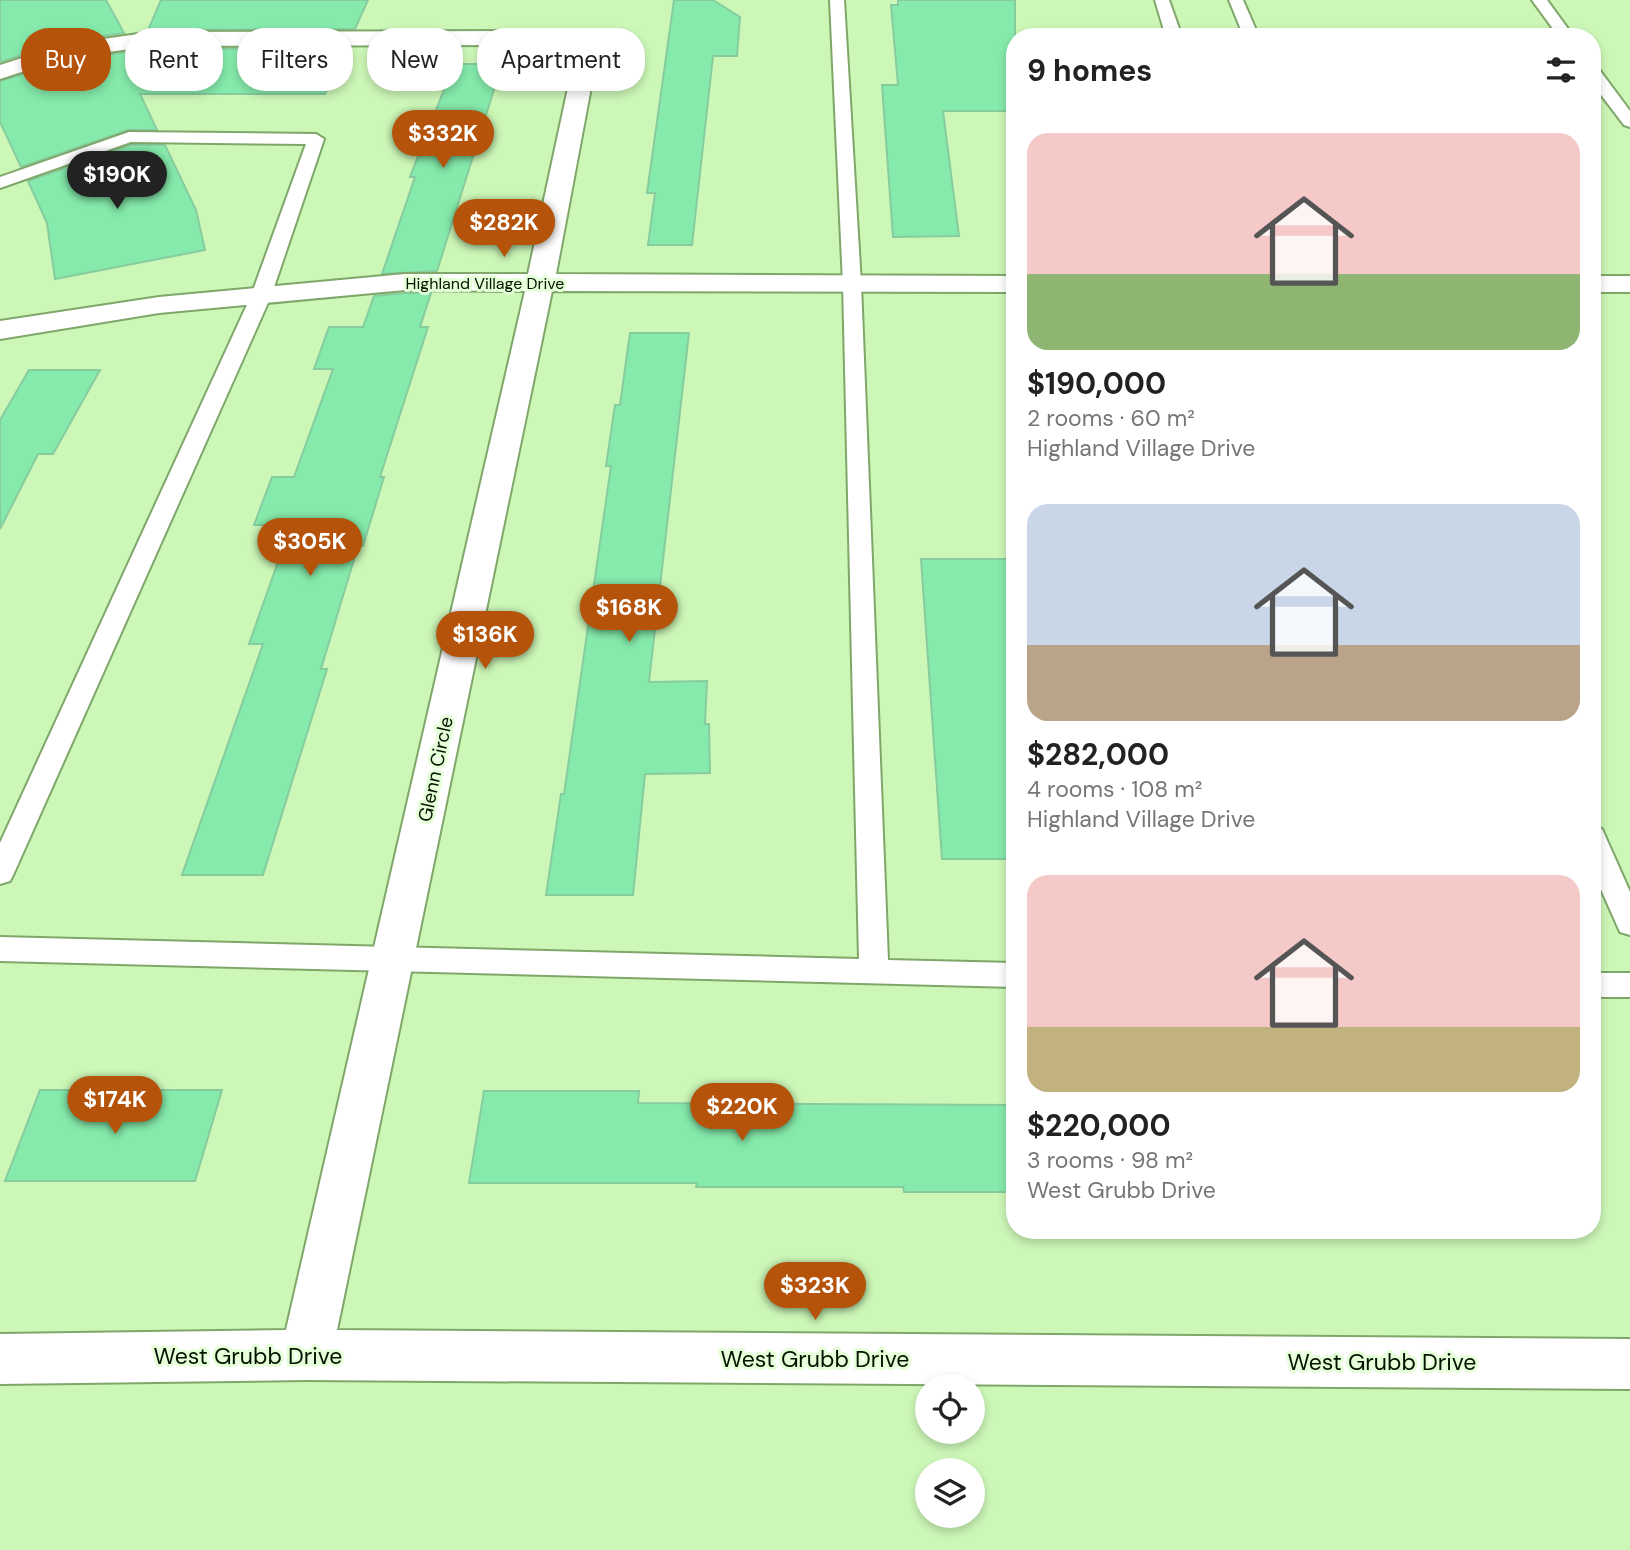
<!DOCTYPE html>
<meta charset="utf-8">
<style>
:root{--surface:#fff;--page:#f2f2f2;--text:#222;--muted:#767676;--accent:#b45309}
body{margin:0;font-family:"DM Sans",sans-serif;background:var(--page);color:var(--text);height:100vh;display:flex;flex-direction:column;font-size:26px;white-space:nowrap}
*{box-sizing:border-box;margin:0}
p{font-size:23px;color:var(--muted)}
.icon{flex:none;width:38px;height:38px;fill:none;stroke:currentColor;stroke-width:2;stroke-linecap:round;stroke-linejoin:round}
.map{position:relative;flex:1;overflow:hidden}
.panel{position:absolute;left:1006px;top:28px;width:595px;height:1211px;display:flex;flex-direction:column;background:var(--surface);border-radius:28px;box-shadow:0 4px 10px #0003}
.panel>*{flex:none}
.banner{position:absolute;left:21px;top:28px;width:665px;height:63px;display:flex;gap:14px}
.buttons{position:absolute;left:915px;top:1374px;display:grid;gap:14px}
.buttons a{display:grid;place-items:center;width:70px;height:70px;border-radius:50%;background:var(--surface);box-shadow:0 4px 10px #0003;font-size:35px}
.price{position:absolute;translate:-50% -60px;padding:0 16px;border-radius:24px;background:var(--accent);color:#fff;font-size:23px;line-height:46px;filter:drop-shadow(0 2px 4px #0008)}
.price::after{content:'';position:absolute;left:50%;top:42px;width:21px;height:16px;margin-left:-10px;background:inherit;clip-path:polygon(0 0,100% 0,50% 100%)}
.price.on{background:#222;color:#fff}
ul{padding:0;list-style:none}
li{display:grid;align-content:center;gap:14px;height:371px;padding:0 21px}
li span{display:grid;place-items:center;height:217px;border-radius:21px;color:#555}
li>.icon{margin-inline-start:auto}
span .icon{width:126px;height:126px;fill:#fffc;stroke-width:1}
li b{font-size:30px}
h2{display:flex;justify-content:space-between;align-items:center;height:84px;padding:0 21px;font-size:30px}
.chip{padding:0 24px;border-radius:28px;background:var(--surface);box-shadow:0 4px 10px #0003;font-size:24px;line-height:63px}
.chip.on{background:var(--accent);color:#fff}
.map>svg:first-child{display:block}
</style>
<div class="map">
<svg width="1630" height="1550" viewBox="0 0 1630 1550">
<rect width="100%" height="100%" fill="#ccf7b7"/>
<!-- building -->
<g fill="#85eaab" stroke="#86cc9f" stroke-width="2">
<path d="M0,0H106L124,33L62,42L0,62Z"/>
<path d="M161,0H368L355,29L148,30Z"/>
<path d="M674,0H713L740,17L737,56H713L692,245H648L655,193H647Z"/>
<path d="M898,0H1015V111H943L959,236L893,237L882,85H898L891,5H898Z"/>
<path d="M346,48L325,94H140L157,130H128L21,167L0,122V81L66,61L133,51L137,58L140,50L152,49Z"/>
<path d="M454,64H502L437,271L382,274L415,177H410Z"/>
<path d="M131,145H165L196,210L205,250L55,279L47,223L28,181Z"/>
<path d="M405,293H431L420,327H428L380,477H384L363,546H358L321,669H327L263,875H182L263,644H249L291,525H254L272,477H294L333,369H314L329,327H363L374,296Z"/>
<path d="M630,333H689L649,682L707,681L705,724H709L710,773L645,774L633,895H546L561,794H564L611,466H606L615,405H620Z"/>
<path d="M29,370H100L53,454H38L0,529V420Z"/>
<path d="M921,559H1015V859H942Z"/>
<path d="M40,1090H222L195,1181H5Z"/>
<path d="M484,1091H639L638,1103L1015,1105V1192H904L903,1187H696L697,1183H469Z"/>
</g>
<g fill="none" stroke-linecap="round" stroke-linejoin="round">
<!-- lane casing -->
<g stroke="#7fa76a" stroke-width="4">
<g id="lane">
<path d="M830,0H844L861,284L888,960L1015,963V987L0,961V937L859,959L843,284Z"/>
<path d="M1155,0H1169L1182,37H1166Z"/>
<path d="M1229,0H1243L1259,37H1244Z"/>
<path d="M1532,0H1547L1574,37H1559Z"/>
<path d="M1592,66L1598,68L1630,111V127L1624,125L1592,83Z"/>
<path d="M129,132L316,134L324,139L271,296L14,873L10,881L0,884V843L251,296L306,144L131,142L0,188V177Z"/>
<path d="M1592,826L1602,829L1630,892V935L1620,932L1592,869Z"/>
<rect x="1592" y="973" width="38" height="24"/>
</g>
</g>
<!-- street casing -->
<g stroke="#7fa76a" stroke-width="4">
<g id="street">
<path d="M557,31L590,39L598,50L556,274L1015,276V292L552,291L337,1330L1630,1339V1389L306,1380L0,1384V1334L286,1330L525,291L405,290L159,313L0,339V321L159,297L405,274H528L576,51L557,45L152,46L65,58L0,79V65L62,45L152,32Z"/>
<rect x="1592" y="276" width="38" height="16"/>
</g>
</g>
<!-- lane -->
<use href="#lane" fill="#fff" fill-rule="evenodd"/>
<!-- street -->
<use href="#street" fill="#fff" fill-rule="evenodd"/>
</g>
<g text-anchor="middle" stroke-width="6" stroke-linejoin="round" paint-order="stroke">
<!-- far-street labels -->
<g font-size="16" fill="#041200" stroke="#e5ffd8">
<text x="485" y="289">Highland Village Drive</text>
</g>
<!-- street labels -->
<g font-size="19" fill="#041200" stroke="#e5ffd8">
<text transform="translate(435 769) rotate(-78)" y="7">Glenn Circle</text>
</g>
<!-- near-street labels -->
<g font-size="23" fill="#041200" stroke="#e5ffd8">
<text x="248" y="1364">West Grubb Drive</text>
<text x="815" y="1367">West Grubb Drive</text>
<text x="1382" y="1370">West Grubb Drive</text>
</g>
</g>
</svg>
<div class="buttons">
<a><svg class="icon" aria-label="locate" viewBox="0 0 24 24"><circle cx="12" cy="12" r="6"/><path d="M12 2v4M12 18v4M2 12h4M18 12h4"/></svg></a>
<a><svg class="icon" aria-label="layers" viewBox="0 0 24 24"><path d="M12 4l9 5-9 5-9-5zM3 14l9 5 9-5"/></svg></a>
</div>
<b class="price" style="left:443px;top:170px">$332K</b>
<b class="price on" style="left:117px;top:211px">$190K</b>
<b class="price" style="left:504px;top:259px">$282K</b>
<b class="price" style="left:310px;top:578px">$305K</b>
<b class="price" style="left:629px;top:644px">$168K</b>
<b class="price" style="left:485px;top:671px">$136K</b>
<b class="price" style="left:115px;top:1136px">$174K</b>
<b class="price" style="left:742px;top:1143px">$220K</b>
<b class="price" style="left:815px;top:1322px">$323K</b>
<div class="banner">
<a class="chip on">Buy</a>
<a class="chip">Rent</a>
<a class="chip">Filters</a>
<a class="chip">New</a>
<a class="chip">Apartment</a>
</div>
<section class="panel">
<h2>9 homes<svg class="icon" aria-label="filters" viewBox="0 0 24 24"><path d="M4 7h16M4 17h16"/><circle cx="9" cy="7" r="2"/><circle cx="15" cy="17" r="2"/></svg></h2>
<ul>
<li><span style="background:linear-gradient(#f6c9c9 65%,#8fb573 0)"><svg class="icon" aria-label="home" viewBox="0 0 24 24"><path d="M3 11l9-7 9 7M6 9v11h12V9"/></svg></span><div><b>$190,000</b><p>2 rooms · 60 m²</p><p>Highland Village Drive</p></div></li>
<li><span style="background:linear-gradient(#c9d6e8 65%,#b9a48a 0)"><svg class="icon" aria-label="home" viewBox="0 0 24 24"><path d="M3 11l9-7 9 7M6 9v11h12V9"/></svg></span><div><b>$282,000</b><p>4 rooms · 108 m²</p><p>Highland Village Drive</p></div></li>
<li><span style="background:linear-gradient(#f6c9c9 70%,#c2b280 0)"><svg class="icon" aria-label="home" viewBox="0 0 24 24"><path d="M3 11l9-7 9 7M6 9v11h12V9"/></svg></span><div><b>$220,000</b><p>3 rooms · 98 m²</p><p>West Grubb Drive</p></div></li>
</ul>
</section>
</div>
